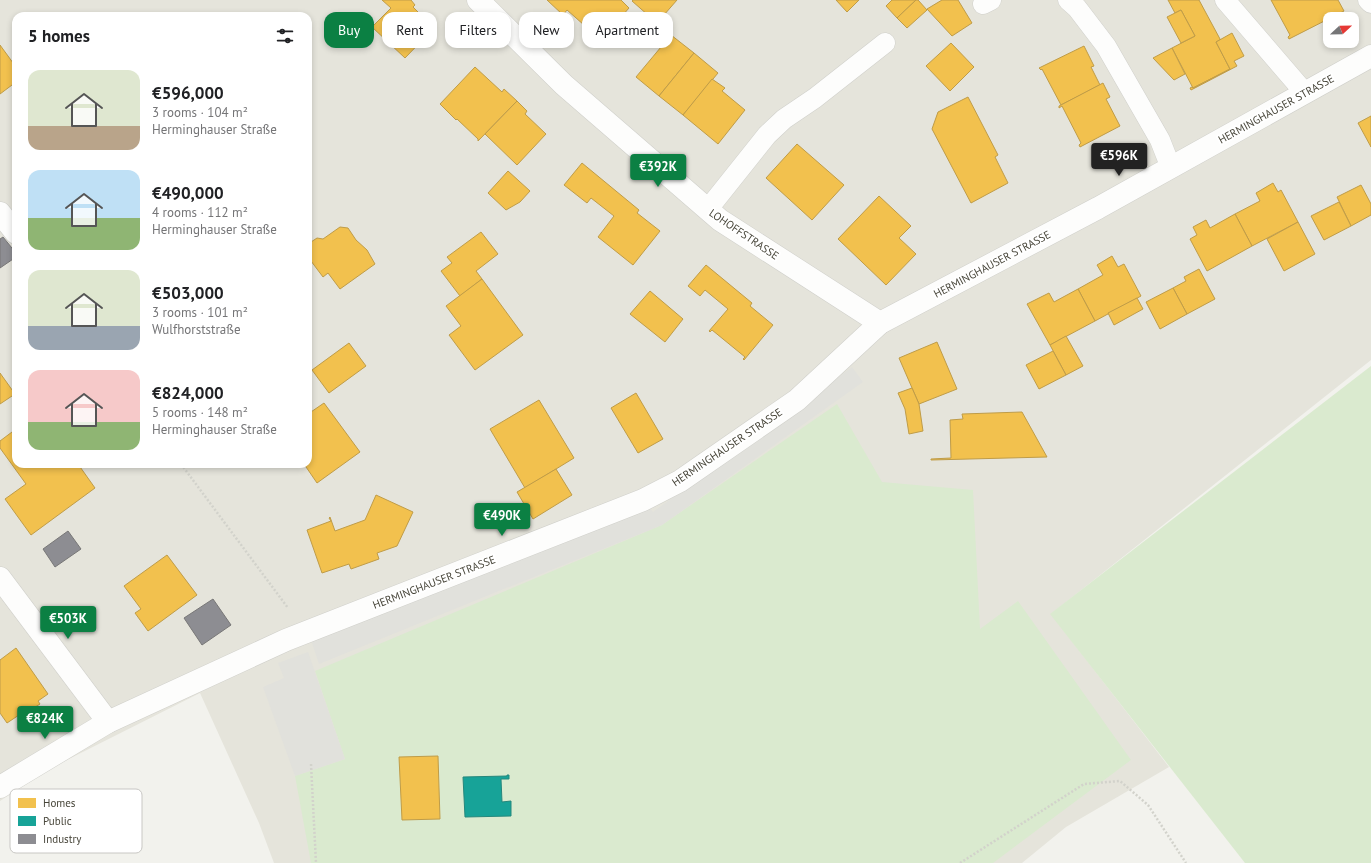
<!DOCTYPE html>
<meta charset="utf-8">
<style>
:root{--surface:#fff;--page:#f2f2f2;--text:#202124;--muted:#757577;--accent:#0b8043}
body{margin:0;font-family:"PT Sans",sans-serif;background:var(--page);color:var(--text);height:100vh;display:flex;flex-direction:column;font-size:15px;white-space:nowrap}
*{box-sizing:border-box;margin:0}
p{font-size:13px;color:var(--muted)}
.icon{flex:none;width:22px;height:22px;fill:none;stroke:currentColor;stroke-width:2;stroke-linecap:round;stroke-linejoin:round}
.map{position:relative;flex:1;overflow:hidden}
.sheet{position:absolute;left:12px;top:12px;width:300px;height:456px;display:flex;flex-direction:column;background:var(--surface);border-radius:12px;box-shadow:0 2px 6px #0003}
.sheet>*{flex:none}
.top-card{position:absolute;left:324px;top:12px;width:380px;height:36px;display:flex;gap:8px}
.needle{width:26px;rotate:68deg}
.controls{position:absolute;left:1323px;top:12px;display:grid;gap:8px}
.controls a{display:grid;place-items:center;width:36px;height:36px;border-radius:8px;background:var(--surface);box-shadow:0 2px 6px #0003;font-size:20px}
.price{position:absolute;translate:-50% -34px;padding:0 9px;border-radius:4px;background:var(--accent);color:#fff;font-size:13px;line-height:26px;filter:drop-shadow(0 1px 2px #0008)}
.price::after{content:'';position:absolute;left:50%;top:24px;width:12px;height:9px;margin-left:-6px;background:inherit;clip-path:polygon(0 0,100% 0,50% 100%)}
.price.on{background:#222;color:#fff}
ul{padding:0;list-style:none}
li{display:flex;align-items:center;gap:12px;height:100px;padding:0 16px}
li span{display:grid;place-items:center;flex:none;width:112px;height:80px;border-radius:12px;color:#555}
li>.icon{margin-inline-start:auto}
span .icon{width:48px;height:48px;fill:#fffc;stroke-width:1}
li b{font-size:17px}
h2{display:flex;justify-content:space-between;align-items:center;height:48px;padding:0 16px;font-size:17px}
.chip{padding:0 14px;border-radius:12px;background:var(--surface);box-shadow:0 2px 6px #0003;font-size:14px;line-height:36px}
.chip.on{background:var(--accent);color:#fff}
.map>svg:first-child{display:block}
</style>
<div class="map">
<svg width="1371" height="863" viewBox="0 0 1371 863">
<rect width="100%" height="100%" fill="#f2f2ed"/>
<!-- residential -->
<path fill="#e5e4db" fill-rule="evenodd" d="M0,0H1371V360L1051,614L1169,767L1066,827L1022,863H274L259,823L200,693L53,767L0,801ZM16,16H308V464H16ZM1330,19H1352V41H1330Z"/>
<!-- green -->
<g fill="#daeacf">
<path d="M1371,366V863H1245L1050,614Z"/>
<path d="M837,404L882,482L973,490L980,629L1018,601L1131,760L993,863H311L295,776L345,759L315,671L662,525Z"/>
</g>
<!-- parking -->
<g fill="#e1e1dc">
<path d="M852,367L863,382L662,525L319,664L310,637L643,500L653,512Z"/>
<path d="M308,652L345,759L295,776L263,687L284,678L278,663Z"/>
</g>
<!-- homes -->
<g fill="#f2c14e" stroke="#bf9c48">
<path d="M382,0H411L415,5L413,7L434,28L405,58L372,27L391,8Z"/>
<path d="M547,0H621L629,8L601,40L567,10L563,15Z"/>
<path d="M633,0H677L657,23L632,1Z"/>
<path d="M836,0H859L847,12Z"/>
<path d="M892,0H916L897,18L886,6Z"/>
<path d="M916,0H918L927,10L907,28L897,18Z"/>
<path d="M942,0H958L972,23L952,36L927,9Z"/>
<path d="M1168,0H1199L1220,39V40L1216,42L1230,69L1193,88L1172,48L1195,36L1181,10L1175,13Z"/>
<path d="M1271,0H1338L1344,11L1289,39L1288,37L1290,35Z"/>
<path d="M1181,10L1195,36L1181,43L1167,17Z"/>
<path d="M1232,33L1244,56L1234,61L1237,66L1191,90L1190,88L1192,87L1193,88L1230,69L1216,42Z"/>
<path d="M671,35L694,53L659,96L636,77Z"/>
<path d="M951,43L974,67L950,91L926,66Z"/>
<path d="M0,45L16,67V82L0,94Z"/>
<path d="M1084,46L1094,66L1091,67L1100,85L1061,105L1042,69L1041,70L1039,68Z"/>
<path d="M1172,48L1185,74L1174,80L1153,58Z"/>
<path d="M694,53L718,73L683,115L659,96Z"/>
<path d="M475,67L502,92L504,89L517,101L478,141V139L457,119L456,120L440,104Z"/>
<path d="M712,79L725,88L722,91L745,110L718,144L683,115Z"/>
<path d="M1103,83L1110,97L1106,99L1120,126L1080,147L1079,145L1081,143L1062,106L1059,108V106Z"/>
<path d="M968,97L998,155L995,157L1008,183L971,203L932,129L938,112Z"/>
<path d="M517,101L527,111L525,114L546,134L517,165L485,134Z"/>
<path d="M1371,116V147L1358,123Z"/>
<path d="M797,144L844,185L812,220L766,178Z"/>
<path d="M582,163L639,210L637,213L660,231L633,265L598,237L614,216L591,198L587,203L564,185Z"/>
<path d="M508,171L530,191L520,202L506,210L488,193Z"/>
<path d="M1273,183L1278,192L1281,190L1298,222L1252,246L1235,214L1260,201L1256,193Z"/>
<path d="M1361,185L1371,204V215L1351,226L1337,197Z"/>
<path d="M879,196L911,226L899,238L916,254L886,285L838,239Z"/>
<path d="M1339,202L1351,226L1324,240L1311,216Z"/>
<path d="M1235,214L1252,246L1207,271L1190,239L1197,235L1193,227L1206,220L1210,228Z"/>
<path d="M1298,222L1315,254L1284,271L1267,239Z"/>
<path d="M340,227L348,228L356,240L367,250L375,264L340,289L328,273L323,277L308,257V244L317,238L323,239Z"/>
<path d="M481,232L498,254L476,271L482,279L460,296L441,271L452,263L447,257Z"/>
<path d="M1112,256L1118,267L1124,264L1141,296L1095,321L1078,289L1103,275L1097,265Z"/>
<path d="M706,265L752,303L750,306L773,325L744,360L743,359L745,357L712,330L710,332L709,331L728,309L705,290L700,296L688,286Z"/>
<path d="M1199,269L1215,299L1187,314L1173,288L1186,281L1184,277Z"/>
<path d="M482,279L523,335L475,370L449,335L461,326L446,306Z"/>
<path d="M1173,288L1187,314L1160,329L1146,302Z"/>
<path d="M1078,289L1095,321L1050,345L1027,304L1049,293L1054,302Z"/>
<path d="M650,291L683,319L665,342L630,314Z"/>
<path d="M1137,298L1143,309L1114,325L1108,313Z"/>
<path d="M1066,336L1083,366L1066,375L1050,345Z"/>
<path d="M937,342L957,389L919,404L899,358Z"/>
<path d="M349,343L366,366L329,393L312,370Z"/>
<path d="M1053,351L1066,375L1039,389L1026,365Z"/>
<path d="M0,373L15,394L0,404Z"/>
<path d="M912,388L919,404L923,431L909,434L905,409L898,393Z"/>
<path d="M636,393L663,439L638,453L611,408Z"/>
<path d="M539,400L574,458L525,488L490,429Z"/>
<path d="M324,403L360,452L317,483L304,464H308V414Z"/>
<path d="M1022,412L1047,457L931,460V459L951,458L950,420L963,419L962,414Z"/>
<path d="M16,429V464H78L95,488L31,535L5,499L26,484L0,448V441Z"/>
<path d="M556,469L572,495L533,519L517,492Z"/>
<path d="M376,495L413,512L397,546L377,553L379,559L351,569L349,564L322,573L307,530L331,521L329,518L330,517L335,531L365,520Z"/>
<path d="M167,555L197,595L148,631L135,613L141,609L124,586Z"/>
<path d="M16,648L48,694L38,701L40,704L26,713L25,711L7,723L0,713V660Z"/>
<path d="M438,756L440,819L402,820L399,757Z"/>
</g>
<!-- public -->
<path fill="#17a398" stroke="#25877c" d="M507,775H509V779H501L502,802L511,801V816L465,817L463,777L507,776Z"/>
<!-- industry -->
<g fill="#8d8d92" stroke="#787777">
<path d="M3,237L16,253V257L0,268V239Z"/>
<path d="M68,531L81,549L55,567L43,549Z"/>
<path d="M213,599L231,625L202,645L184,618Z"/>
</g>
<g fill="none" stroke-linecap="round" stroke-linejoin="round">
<!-- service casing -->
<g stroke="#d0d0cb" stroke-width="21">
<g id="service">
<path d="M1068,0L1077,8L1106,46L1160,140L1171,168"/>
<path d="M1225,0L1305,93"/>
<path d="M1368,0L1371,3"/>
<path d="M983,4L991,0"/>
<path d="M708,209L767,135L784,119L815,98L885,43"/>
</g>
</g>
<!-- minor casing -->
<g stroke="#d0d0cb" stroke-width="23">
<g id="minor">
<path d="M478,0L564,85L720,220L880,323"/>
<path d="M0,213L16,233"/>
<path d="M0,578L108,722"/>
<path d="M0,787L108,722L286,640L643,500L680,481L797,400L880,323L1098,208L1371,56"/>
</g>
</g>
<!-- path -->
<g stroke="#d2d2cb" stroke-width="2.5" stroke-dasharray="2 2" stroke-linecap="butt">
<path d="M181,464L288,608"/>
<path d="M311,764L316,863"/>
<path d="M960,863L1084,784L1120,781L1148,805L1186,863"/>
</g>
<!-- service -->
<use href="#service" stroke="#fdfdfc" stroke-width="20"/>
<!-- minor -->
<use href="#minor" stroke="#fdfdfc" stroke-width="22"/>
</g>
<g text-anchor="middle" stroke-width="4" stroke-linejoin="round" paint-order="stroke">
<!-- street labels -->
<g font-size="11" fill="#474539" stroke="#fff">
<text transform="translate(1276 109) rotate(-29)" y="4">HERMINGHAUSER STRASSE</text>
<text transform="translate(744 234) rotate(34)" y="4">LOHOFFSTRASSE</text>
<text transform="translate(992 264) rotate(-28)" y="4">HERMINGHAUSER STRASSE</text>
<text transform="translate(727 447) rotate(-34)" y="4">HERMINGHAUSER STRASSE</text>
<text transform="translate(434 582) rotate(-21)" y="4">HERMINGHAUSER STRASSE</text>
</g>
</g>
<!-- legend -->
<rect x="10" y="789" width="132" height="64" rx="6" fill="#fff" stroke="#c8c7c4" stroke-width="1"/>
<rect x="18" y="798" width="18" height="10" fill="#f2c14e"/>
<rect x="18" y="816" width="18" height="10" fill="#17a398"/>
<rect x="18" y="834" width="18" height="10" fill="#8d8d92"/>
<g font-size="11" fill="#474539">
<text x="43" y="807">Homes</text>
<text x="43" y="825">Public</text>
<text x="43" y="843">Industry</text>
</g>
</svg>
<div class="controls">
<a><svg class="needle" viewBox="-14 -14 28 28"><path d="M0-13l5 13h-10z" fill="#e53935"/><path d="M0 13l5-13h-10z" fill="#757577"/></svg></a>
</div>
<b class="price on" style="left:1119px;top:177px">€596K</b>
<b class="price" style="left:658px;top:188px">€392K</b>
<b class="price" style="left:502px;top:537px">€490K</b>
<b class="price" style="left:68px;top:640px">€503K</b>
<b class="price" style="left:45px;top:740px">€824K</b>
<div class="top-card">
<a class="chip on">Buy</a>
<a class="chip">Rent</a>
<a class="chip">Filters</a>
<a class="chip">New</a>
<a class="chip">Apartment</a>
</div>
<section class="sheet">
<h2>5 homes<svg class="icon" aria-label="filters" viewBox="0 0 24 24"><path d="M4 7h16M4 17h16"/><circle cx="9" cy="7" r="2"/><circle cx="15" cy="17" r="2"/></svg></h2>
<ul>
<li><span style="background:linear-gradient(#dfe7d0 70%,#b9a48a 0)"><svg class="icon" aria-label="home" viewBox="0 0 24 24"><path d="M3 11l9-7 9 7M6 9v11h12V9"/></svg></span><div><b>€596,000</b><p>3 rooms · 104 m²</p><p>Herminghauser Straße</p></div></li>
<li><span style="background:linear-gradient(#bfe0f5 60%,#8fb573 0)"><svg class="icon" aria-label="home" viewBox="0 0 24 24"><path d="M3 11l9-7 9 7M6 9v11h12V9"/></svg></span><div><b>€490,000</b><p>4 rooms · 112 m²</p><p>Herminghauser Straße</p></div></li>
<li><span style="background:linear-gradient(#dfe7d0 70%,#9aa5b1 0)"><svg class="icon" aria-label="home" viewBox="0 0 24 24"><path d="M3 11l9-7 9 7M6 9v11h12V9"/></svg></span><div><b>€503,000</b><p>3 rooms · 101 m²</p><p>Wulfhorststraße</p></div></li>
<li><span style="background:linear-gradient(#f6c9c9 65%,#8fb573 0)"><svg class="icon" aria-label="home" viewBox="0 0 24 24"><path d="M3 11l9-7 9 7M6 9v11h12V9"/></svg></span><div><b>€824,000</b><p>5 rooms · 148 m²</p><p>Herminghauser Straße</p></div></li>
</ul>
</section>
</div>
